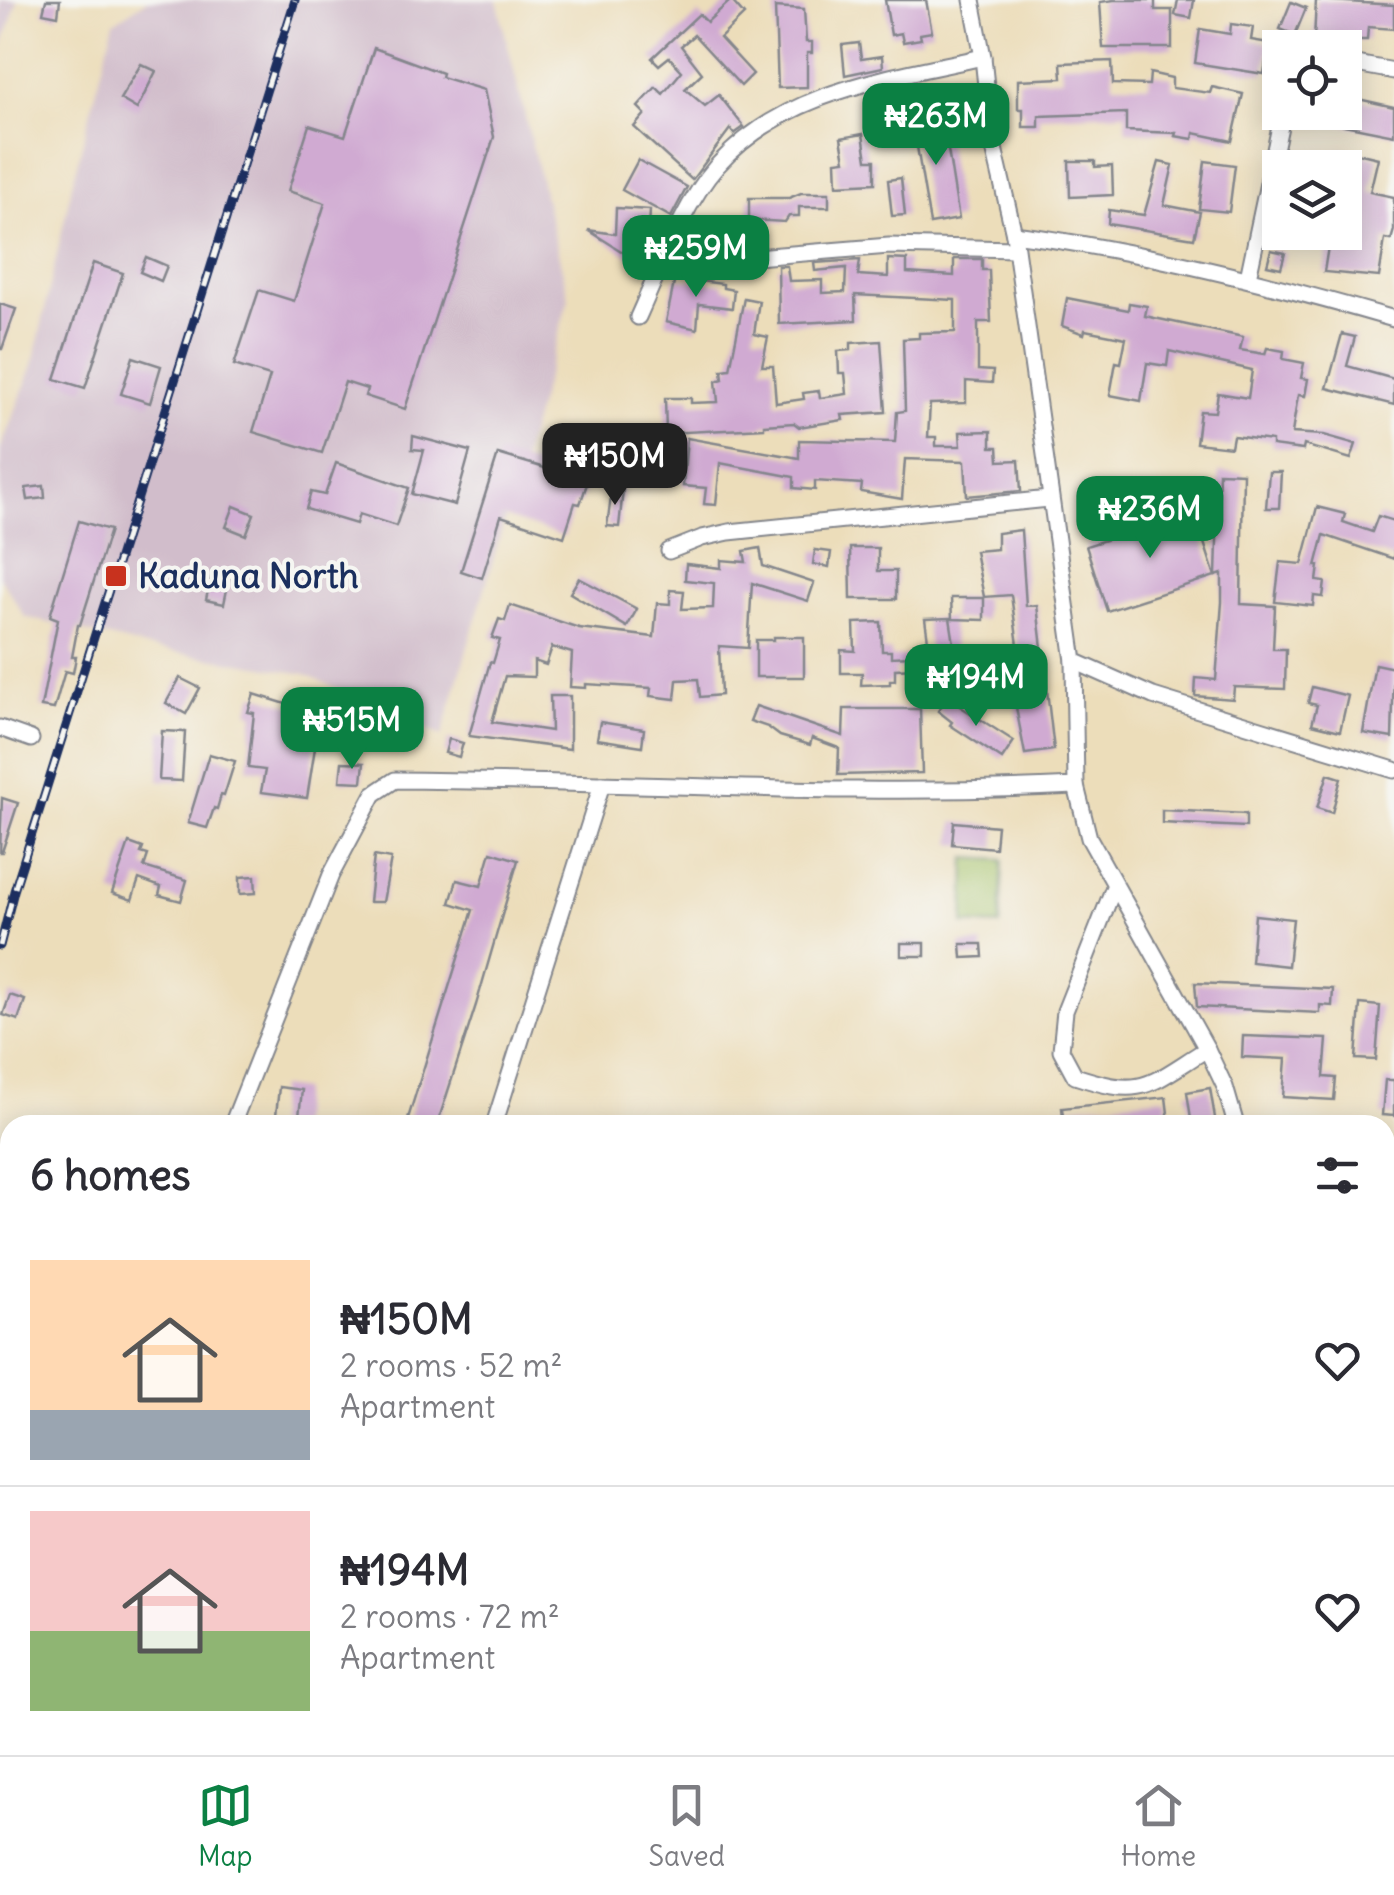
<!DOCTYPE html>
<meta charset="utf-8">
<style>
:root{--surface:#fff;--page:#f2f2f3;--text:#2b2b33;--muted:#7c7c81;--line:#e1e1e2;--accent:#0b8043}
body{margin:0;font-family:Delius,sans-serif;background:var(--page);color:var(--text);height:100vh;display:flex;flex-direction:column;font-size:38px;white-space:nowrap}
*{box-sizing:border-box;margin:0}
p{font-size:32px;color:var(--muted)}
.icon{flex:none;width:55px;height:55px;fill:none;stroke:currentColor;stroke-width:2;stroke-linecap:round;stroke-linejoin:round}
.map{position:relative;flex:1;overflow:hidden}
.drawer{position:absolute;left:0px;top:1115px;width:1395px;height:640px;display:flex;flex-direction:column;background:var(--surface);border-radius:30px 30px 0 0;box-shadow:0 5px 25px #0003}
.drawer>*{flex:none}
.tools{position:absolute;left:1262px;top:30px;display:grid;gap:20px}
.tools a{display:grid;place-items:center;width:100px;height:100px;border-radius:0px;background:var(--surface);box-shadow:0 5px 25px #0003;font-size:50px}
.price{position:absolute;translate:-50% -85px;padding:0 22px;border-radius:20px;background:var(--accent);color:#fff;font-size:32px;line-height:65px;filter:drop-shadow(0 2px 5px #0008)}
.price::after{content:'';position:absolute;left:50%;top:60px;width:30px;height:22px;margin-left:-15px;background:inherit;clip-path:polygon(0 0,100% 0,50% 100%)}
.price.active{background:#222;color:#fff}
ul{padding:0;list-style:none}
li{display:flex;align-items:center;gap:30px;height:250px;padding:0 30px}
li+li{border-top:2px solid var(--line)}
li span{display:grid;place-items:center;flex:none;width:280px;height:200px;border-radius:0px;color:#555}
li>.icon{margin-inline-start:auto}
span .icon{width:120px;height:120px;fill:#fffc;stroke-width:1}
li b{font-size:42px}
h2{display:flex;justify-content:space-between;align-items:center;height:120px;padding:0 30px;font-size:42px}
.tabs{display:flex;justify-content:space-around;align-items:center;height:140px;border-top:2px solid var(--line);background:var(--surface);font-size:28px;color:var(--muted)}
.tabs a{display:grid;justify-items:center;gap:5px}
.tabs .active{color:var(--accent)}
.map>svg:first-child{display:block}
</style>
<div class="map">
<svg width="1394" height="1755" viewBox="0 0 1394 1755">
<rect width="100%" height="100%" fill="#f6f6f2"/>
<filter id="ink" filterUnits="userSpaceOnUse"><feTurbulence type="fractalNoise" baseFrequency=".01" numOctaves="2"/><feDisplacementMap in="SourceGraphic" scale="20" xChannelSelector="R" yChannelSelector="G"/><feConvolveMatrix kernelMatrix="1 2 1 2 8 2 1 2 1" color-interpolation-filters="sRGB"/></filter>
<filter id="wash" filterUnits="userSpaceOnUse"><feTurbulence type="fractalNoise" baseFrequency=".0048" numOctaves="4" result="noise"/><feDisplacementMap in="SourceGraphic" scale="40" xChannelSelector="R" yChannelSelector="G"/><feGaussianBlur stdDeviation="2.25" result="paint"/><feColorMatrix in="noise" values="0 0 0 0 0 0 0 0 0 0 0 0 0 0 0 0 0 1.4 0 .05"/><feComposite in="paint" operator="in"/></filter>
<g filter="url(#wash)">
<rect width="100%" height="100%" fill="#ecddba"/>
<!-- industrial -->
<g fill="#d1bdcb">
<path d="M0,0H18L0,54Z"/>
<path d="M147,0H497L569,298L442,736L305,674L149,648L25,617L0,577V450L33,365L73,180L114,22Z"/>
</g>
<!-- green -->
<path fill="#a6c268" stroke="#607863" stroke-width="2.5" d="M966,858L1003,860L1000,926L964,924Z"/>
<g id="blocks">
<!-- building -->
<g fill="#d0aad2">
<path d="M46,0H60L58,16L43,13Z"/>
<path d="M731,0L744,15L720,38L753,74L741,86L694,35L681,46L702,73L685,89L705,106L719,95L744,127L734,134L730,129L692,180L634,127L645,114L638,107L656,87L663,94L682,71L669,57L659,65L652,58L699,14L707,22Z"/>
<path d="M885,0H926L932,32L920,34L921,39L903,42L901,33L891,35Z"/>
<path d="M1114,0H1155V10H1172V48H1103L1100,2Z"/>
<path d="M1178,0H1194L1191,18L1175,15Z"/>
<path d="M1316,0L1394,5V29L1368,27L1367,40H1314Z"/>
<path d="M1291,2L1306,8L1295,35L1280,29Z"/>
<path d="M775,7L804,9L806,42H812V53H807V87L778,88Z"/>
<path d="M1231,24L1253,27L1251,40L1269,43L1264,74L1195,63L1200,29L1230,34Z"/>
<path d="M859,43L861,59L882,56L883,67L845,75L842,45Z"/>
<path d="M374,48L442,73L441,77L484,90L494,137L405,409L365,396L367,389L345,382L322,453L253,432L270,376L234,365L259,290L294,301L325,203L288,191L309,125L345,136Z"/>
<path d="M1112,61L1113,84L1149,85L1150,73L1172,78V88L1210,93L1212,87L1243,94L1232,141L1194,133L1193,139L1175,136L1176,133L1126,131V113L1039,116V127H1023V109H1018V80L1062,78L1061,63Z"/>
<path d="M141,64L156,71L137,109L120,99Z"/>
<path d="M1345,96L1394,107V135L1339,124L1341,112H1345Z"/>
<path d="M942,112L959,219L930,224L912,117Z"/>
<path d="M883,115L888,134L873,137L868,119Z"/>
<path d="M863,134L867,160H875V183L837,185L836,161L845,160L841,138Z"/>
<path d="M1340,149L1378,158L1370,192L1394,197V230L1391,240L1385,239L1379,277L1324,272L1329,240L1345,243V226L1356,177L1345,174V168H1311L1313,155L1338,160Z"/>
<path d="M638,160L687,187L671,217L622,190Z"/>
<path d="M1069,161H1095V167L1112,166L1113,195L1070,197Z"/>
<path d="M1205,161L1235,165L1229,212L1199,209Z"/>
<path d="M1159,162L1173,165L1164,205L1200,212L1194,238L1108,224L1109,210L1144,215Z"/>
<path d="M901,178L905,215L892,216L888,180Z"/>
<path d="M801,193H829V207H799V216H789L785,222L749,220V198H789Z"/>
<path d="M616,208L650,210L648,245L637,261L588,230L615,234Z"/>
<path d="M1271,250L1285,253L1281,268L1267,265Z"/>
<path d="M146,257L167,266L161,281L140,272Z"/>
<path d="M888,259L907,260V273L954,276V259H982V270H989L991,322H978V370L993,371L992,383L966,381V403L930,404L928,437H936V446H961L960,432L991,431V447H998L999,461L1019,460L1021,491L967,496L965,461L905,459L902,499L861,492L862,484L815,481V490L794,488V477L720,463L716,505L704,504L706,488L683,486L687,438L799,458V440L895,442L897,412L905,411L903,339L919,338V333L955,332V300L855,295L856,320L779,324L778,266H787L789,281L822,280V293L845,292L846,268L815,271L814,263L860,260L858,275L888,277Z"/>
<path d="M93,263L123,273L85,388L55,379Z"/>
<path d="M675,278L723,284V288L734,290L732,308L699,304L697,329L666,322Z"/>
<path d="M744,298L759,301L754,334L768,337L762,366H773L776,403L804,399L803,393L819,391L820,398L847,394L845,373H839L838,351L851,350V343L881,341L886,412L842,415L843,420L799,427L794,423L764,425V428L666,433L665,398H691V403L718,402L716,381L723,379L722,370L730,369Z"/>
<path d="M1067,298L1128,310L1129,303L1147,306L1145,316L1243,337L1240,350L1265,354L1267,348L1284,351L1283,359L1304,363L1301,378L1308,379L1305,396L1298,395L1292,433L1324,435L1356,444L1351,459L1304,445L1303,450L1272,446V441L1233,436L1231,447L1196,443L1200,411L1215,412L1218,393L1248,398L1252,370L1169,351L1167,366L1147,363L1141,401L1110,395L1116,362L1121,363L1126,338L1085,330L1084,334L1062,326Z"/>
<path d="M0,304L16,309L2,349H0Z"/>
<path d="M1342,334L1355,337L1347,366L1394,379V405L1327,388Z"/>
<path d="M133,357L161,366L150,403L121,394Z"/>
<path d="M413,436L470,451L455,505L412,494L424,450L412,449Z"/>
<path d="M498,454L588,481L580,504L575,503L564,537L501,516L482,578L461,571Z"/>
<path d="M336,463L409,488L396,526L359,514L356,524L306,509L311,492L325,495Z"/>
<path d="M1219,472L1243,473L1241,604L1275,606L1273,649H1286L1285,689L1234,687L1233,699L1195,696L1196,678L1216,680L1222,602V574L1216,576Z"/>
<path d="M1269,472H1281L1279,508H1266Z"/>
<path d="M44,486L45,498L28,500L26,488Z"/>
<path d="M612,489L623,490L619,527L607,526Z"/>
<path d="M234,506L254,514L246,535L226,527Z"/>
<path d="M1317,507L1345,514L1343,522L1372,532L1378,516L1394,521V559L1324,535L1316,566H1319L1317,581L1325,582L1323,597L1314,596L1313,606L1275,602L1280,562L1302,564Z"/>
<path d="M1194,512L1215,576L1107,611L1086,546Z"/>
<path d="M79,521L110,530L80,625H78L72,657H76L73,673L65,671L54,709L41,707L58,619L50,616Z"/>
<path d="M1021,530L1026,606L1037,605L1054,750L1025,754L1014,697L1025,695L1011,595L984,597L975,551L997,549V533Z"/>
<path d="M760,548L763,566L814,583L808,601L752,583L748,648L719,646L721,695L700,697L698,679L677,680L675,699L650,696L651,688L586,684V688L570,687L572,653L552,647L546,665L534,661V677L505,676L492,722L551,731L550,696H570V749L469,736L490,662L493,663L500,640L492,638L499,619L505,621L510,605L579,628L654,637L657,603L670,604V590L684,591L682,609L713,608L714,583L685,580L686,564L721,568V560L746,562L744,551Z"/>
<path d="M850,548H878V571H896V599H851Z"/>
<path d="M815,550L831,552L829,567L813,564Z"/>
<path d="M212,571L230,575L224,604L206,600Z"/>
<path d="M579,578L637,609L627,627L570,593Z"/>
<path d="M951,598H984V620L952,619Z"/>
<path d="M950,618L957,663L1001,664L1000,689L938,687V667L895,669V680H890V684L861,685L862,673H841V650L855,651L854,623L881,622L882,651H891V657L930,655L925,619Z"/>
<path d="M774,637H804V677H756V640H774Z"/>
<path d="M1375,664L1394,668L1392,738L1363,733Z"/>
<path d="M180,678L200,688L186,714L166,703Z"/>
<path d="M1312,687L1348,696L1340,731L1312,724L1317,705L1308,703Z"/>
<path d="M254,694L312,712L305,733L317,735L307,798L261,792L265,770L248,768L254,713L248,712Z"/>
<path d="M947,698L1014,741L1002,759L950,725L952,722L938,711Z"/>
<path d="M330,701L364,712L361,723L326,712Z"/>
<path d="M756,706L843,736L844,709H920L922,773L838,775L839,748L812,738L810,745L780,736L768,727L750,721Z"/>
<path d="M600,722L644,729L642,746L597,739Z"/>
<path d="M162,731L185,732L182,781L159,780Z"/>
<path d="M449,739L463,743L459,757L445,753Z"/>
<path d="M209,754L235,761L224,796L221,795L217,809L214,808L207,828L188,823Z"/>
<path d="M342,762L364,763L362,782L340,781Z"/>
<path d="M1328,774L1341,778L1332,813L1317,808Z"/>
<path d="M2,798L18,803L2,852H0Z"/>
<path d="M1162,810L1246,814V827L1162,823Z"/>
<path d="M954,822L997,826L995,848L952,844Z"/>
<path d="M129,843L143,848L141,853L148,855L144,867L187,880L181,901L159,895L161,887L139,879L132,900L112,893Z"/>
<path d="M491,852L518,860L476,1005L437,1125H406L473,910L450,903L457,880L481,886Z"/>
<path d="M374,856L391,859L383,902H369Z"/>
<path d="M255,876L256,893L240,894V877Z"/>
<path d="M1255,915L1293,919L1288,966L1251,962Z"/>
<rect x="901" y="943" width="24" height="13"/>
<path d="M961,944H982L983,957L962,958Z"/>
<path d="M1195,983L1333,989L1332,1006L1320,1005V1013L1197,1007Z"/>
<path d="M10,995L25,1000L18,1020L3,1015Z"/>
<path d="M1360,1004L1380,1006L1376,1060L1356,1059Z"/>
<path d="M1243,1036L1327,1039L1324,1077L1336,1078L1334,1100L1283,1097L1286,1059L1242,1057Z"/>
<path d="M1385,1080H1394V1116L1382,1115Z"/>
<path d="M279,1087L302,1090L298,1125H275Z"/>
<path d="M1210,1088L1216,1124L1192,1125L1187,1092Z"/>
<path d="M1166,1097L1169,1122L1064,1125L1062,1108Z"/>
</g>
</g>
</g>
<g filter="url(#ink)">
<use href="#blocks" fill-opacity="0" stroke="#84868c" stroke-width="2.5"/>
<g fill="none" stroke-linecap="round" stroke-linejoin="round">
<!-- minor casing -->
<g stroke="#84868c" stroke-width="19">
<g id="minor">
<path d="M972,0L983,57L991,135L1014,234L1074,661L1153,696L1394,770"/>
<path d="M1345,62L1394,71"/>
<path d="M1014,234C1143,251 1269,283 1394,319"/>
<path d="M673,240L756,257L889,246L1015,249"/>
<path d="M1248,278L1283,112"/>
<path d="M638,317C660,269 682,206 717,166C785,90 889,78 983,57"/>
<path d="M669,551L702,538L729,532L1049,499"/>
<path d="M0,728L31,739"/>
<path d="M1076,786L1089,838L1207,1049L1225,1087L1236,1125"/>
<path d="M1114,887L1065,1011L1061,1050L1075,1076C1145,1099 1148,1085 1207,1049"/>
<path d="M232,1125L331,875L374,794L395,780C622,781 849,798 1076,786L1074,661"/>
<path d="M494,1125L602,784"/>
<path d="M0,1295L10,1265"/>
<path d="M0,1549L10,1550"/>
<path d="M423,1745L424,1755"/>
<path d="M103,1755V1745"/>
<path d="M240,1755L242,1745"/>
<path d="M337,1755L338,1745"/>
</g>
</g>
<!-- minor -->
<use href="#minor" stroke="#fff" stroke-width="15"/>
<!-- rail casing -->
<g stroke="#1b2f5e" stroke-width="9">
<path id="rail" d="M0,946L14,891L295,0"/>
</g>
<!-- rail -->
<use href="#rail" stroke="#f6f6f2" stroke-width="5" stroke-dasharray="15" stroke-linecap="butt"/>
</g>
</g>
<!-- markers -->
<rect fill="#c8321e" stroke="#f6f6f2" stroke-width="4" x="104" y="564" width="24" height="24" rx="5"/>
<g text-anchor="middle" stroke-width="8" stroke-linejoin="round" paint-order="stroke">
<!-- poi labels -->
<g font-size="35" font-weight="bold" fill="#1b2f5e" stroke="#f6f6f2" text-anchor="start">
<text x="138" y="588">Kaduna North</text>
</g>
</g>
</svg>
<div class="tools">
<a><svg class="icon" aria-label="locate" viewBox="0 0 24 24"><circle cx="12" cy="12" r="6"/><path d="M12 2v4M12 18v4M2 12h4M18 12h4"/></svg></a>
<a><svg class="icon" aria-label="layers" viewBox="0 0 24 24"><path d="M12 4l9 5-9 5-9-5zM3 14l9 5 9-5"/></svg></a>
</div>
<b class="price" style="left:936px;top:168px">₦263M</b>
<b class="price" style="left:696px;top:300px">₦259M</b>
<b class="price active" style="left:615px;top:508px">₦150M</b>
<b class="price" style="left:1150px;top:561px">₦236M</b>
<b class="price" style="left:976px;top:729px">₦194M</b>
<b class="price" style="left:352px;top:772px">₦515M</b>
<section class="drawer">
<h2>6 homes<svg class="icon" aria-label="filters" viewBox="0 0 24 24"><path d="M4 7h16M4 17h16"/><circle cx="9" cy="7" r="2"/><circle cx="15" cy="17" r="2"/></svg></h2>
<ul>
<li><span style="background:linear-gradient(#ffd9b3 75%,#9aa5b1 0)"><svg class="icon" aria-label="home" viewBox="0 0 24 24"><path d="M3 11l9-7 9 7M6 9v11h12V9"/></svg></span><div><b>₦150M</b><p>2 rooms · 52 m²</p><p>Apartment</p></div><svg class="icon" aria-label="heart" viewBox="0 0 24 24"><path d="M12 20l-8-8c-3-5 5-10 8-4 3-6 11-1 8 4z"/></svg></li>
<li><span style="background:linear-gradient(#f6c9c9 60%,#8fb573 0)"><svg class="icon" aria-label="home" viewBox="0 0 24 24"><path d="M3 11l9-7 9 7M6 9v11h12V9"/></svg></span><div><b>₦194M</b><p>2 rooms · 72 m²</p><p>Apartment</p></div><svg class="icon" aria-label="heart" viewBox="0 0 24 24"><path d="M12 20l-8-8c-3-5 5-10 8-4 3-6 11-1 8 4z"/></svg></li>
</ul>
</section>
</div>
<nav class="tabs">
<a class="active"><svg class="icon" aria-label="map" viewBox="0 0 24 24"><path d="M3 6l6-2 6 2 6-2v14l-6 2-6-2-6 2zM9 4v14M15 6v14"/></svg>Map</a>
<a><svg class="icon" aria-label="saved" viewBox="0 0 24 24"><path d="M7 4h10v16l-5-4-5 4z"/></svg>Saved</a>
<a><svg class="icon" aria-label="home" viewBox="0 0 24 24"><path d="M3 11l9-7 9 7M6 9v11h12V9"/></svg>Home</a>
</nav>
